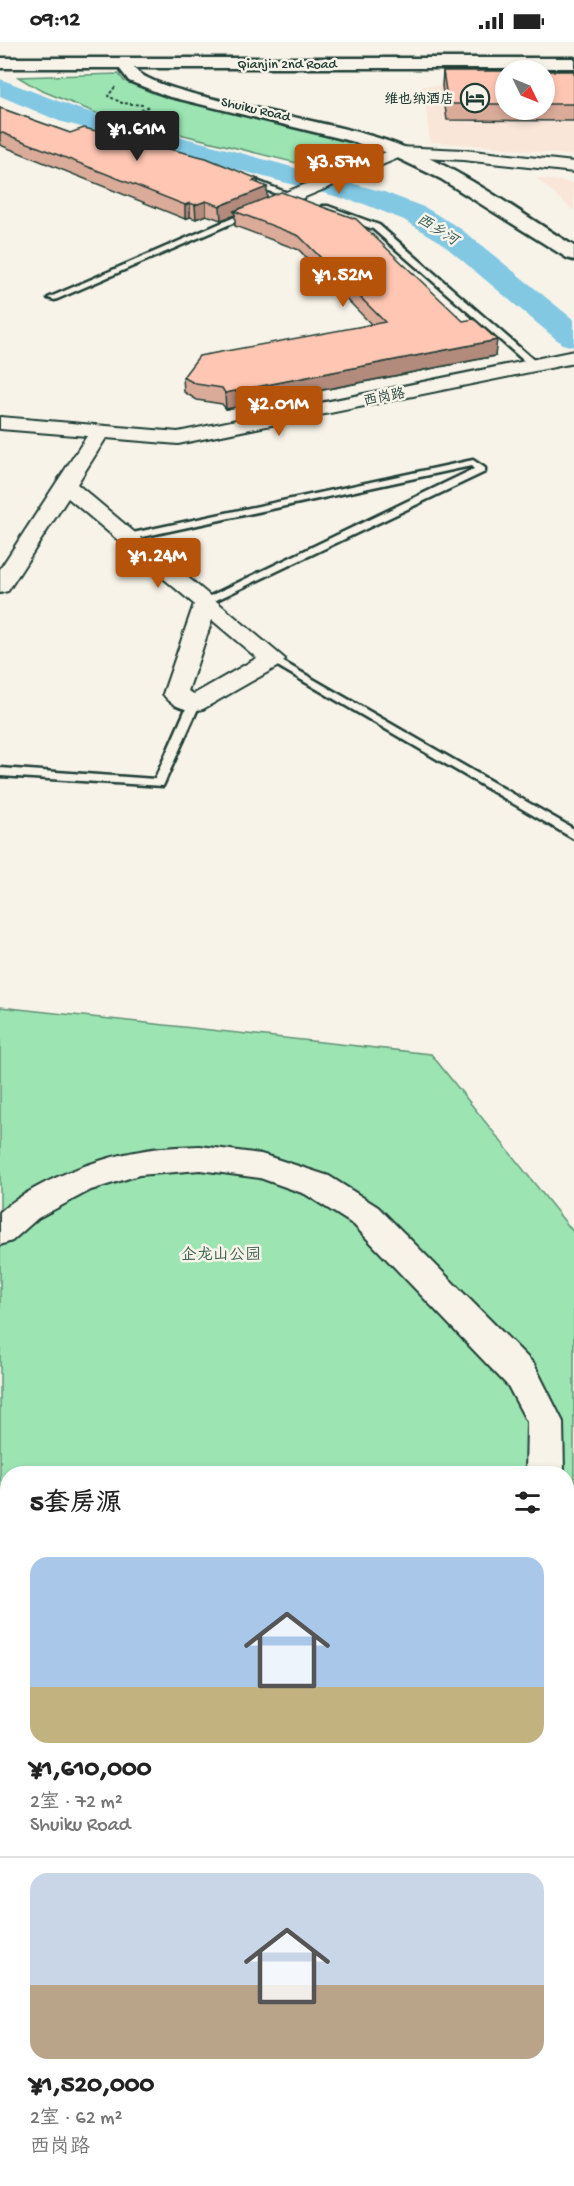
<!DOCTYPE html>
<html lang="zh">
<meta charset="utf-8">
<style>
:root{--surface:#fff;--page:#f6f6f6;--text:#222;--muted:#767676;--line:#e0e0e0;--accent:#b45309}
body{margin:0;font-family:"Gochi Hand","LXGW WenKai TC",sans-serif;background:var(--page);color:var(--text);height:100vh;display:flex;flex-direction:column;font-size:22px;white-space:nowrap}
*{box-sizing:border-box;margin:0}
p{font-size:20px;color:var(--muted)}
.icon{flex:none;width:33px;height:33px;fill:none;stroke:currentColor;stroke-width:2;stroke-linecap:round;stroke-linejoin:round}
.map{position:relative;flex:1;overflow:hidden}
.details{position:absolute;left:0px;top:1424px;width:574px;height:722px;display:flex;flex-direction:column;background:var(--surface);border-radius:24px 24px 0 0;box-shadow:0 3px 9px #0003}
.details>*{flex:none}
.needle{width:39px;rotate:133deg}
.tools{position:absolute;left:495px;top:18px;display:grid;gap:12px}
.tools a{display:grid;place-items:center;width:60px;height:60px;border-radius:50%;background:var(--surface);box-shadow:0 3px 9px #0003;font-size:30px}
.price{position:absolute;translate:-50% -51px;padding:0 14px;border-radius:6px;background:var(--accent);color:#fff;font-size:20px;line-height:39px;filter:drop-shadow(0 2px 3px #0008)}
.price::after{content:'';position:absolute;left:50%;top:36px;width:18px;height:14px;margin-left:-9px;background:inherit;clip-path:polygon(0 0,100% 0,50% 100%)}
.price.on{background:#222;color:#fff}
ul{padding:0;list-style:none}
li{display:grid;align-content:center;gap:12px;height:318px;padding:0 30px}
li+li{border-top:2px solid var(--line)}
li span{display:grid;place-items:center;height:186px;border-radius:18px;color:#555}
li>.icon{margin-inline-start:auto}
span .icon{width:108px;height:108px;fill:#fffc;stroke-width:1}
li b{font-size:26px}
h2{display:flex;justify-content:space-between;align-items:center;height:72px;padding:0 30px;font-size:26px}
.status{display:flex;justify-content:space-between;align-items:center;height:42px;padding:0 30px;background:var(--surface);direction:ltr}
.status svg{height:16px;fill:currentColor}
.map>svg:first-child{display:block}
</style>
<div class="status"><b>09:12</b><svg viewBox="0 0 49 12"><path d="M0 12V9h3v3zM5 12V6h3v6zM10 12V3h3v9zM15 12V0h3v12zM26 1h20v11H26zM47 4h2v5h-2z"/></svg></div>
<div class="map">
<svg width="574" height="2144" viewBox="0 0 574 2144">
<rect width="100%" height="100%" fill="#f7f3e8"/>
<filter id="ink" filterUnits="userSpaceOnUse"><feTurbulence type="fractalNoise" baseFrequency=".0167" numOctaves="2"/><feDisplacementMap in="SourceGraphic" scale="12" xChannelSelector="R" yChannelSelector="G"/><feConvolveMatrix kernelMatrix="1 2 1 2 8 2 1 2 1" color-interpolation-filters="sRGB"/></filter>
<g filter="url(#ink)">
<!-- built -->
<g fill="#f9e6d8">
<path d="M423,44H505L506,68H544L574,44V114L489,104L430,100Z"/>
<path d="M536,136L574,141V169Z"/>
</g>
<!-- green -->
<g fill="#9ce5b3" stroke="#5e9174" stroke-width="1.5">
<path d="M119,32L124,39L155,52L354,99L360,102L361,106L317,126L99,72L40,48L18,35Z"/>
<path d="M0,965L431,1012L574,1191V1778L567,1784V1431H8V1800L0,1803Z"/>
</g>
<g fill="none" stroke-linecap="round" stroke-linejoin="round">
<!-- river -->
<path fill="#82c8e3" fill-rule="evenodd" d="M0,37L79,67L384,150L426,166L461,187L574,278V305L562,302L439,199L404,178L364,162L59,79L0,54Z"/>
<!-- service casing -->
<g stroke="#1f3d34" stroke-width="5">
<g id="service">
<path d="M246,137H252L303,157L296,159L246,141Z"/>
<path d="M322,164H328L379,183L537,321V325H531L373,187L322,168Z"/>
<path d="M251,168L258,170L55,258L48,256Z"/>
<path d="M473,418L485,426V430L206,563L200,560L202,558L474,427L471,424L128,498L123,495L128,492Z"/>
<path d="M273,614L574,787V797L269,619L267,617Z"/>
<path d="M194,658L200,662L163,744L0,734V726L155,737L188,662Z"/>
<path d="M567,1643L574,1645V1666L567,1664Z"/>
</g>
</g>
<!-- minor casing -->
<g stroke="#1f3d34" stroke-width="4">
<g id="minor">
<path d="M399,105L463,108L574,120V130L463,118L401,115L298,158L292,159L284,154L286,150Z"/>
<path d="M574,309V321L178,402L106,396L77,442L285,617L282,622L203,667C189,671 171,664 163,652L194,562L68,456L8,549L0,551V527L87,394L0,387V375L178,390ZM212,578L257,616L194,652L188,649Z"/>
<path d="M200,1104L261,1112L329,1134L378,1165L534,1322L563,1380L564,1431H526L527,1380L508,1344L354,1183L305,1152L260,1136L200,1128L139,1133L91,1148L38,1176L12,1199L0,1203V1170C33,1141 96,1116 140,1109C159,1105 180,1105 200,1104Z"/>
<rect x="0" y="1631" width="8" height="40"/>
</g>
</g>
<!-- secondary casing -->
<g stroke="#1f3d34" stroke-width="5">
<path id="secondary" d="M0,16H574V26H134C149,46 231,60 258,67C304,78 351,86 396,102C459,125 517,169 574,204V218L567,216L441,137L385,110L351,99L167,54L129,39L119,26H0Z"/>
</g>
<!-- path -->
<g stroke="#1f3d34" stroke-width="2" stroke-dasharray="3 2" stroke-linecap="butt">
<path d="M115,45L108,54L122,61L143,63"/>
<path d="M97,92L149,64"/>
</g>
<!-- service -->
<use href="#service" fill="#f7f3e8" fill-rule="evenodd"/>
<!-- minor -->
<use href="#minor" fill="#f7f3e8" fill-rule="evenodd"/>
<!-- secondary -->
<use href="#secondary" fill="#f7f3e8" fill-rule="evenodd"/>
</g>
<!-- wall -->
<g fill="#dbab9a" stroke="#1f3d34" stroke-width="1.5">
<path d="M443,29H506V68H544V29H574V79L447,78L442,44Z"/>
<path d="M0,66L70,91L258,137V141L267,156L495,314L226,367L222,362L197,358L184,350L183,335L371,282L299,208L235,184V173L221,178L206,173L196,177L190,175L185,177L0,103Z"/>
<path d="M8,1796V1969L0,1966V1798Z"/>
<path d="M8,2058V2093L2,2091L0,2087V2075Z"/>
</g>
<!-- shaded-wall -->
<g fill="#b28b7d" stroke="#1f3d34" stroke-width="1.5">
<path d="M258,137V148L267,145V159L234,169L235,173L221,178L220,164L253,139Z"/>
<path d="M206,159V173L196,177L195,163Z"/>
<path d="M190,161V175L185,177V163Z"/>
<path d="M497,298L495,314L226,367L225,351Z"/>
<path d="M574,1955V1964L567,1966V1957Z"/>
<path d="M291,2138H293L291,2144H289Z"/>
</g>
<!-- building -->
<g fill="#ffc7b3" stroke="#1f3d34" stroke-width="1.5">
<path d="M443,29H506V62H448Z"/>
<rect x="544" y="29" width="30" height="33"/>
<path d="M0,66L70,91L84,86L206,116L258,137L253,139L267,145L220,164L206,159L195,163L190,161L185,163L0,90Z"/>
<path d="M281,150L356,177L463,279L474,277L497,298L225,351L222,346L196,342L183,335L199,314L385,280L299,194L234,169Z"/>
<path d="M8,1796V1960L0,1957V1798Z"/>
<path d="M574,1882V1955L567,1957V1884Z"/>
<path d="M8,2058V2086L0,2083V2075Z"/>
<path d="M567,2079L574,2082V2144H431L433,2138H567Z"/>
<path d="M119,2138H291L289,2144H117Z"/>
</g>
</g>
<!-- icons -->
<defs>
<g id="hotel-ring" transform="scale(1.5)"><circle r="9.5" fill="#f7f3e8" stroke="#1f3d34" stroke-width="1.5"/><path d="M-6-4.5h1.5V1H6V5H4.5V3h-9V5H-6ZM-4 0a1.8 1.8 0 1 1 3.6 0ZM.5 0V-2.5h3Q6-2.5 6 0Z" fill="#1f3d34"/></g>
</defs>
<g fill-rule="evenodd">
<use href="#hotel-ring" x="475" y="56"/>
</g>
<g text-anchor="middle" stroke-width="5" stroke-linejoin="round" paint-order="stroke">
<!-- far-street labels -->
<g font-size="14" fill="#1f3d34" stroke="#f7f3e8">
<text x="287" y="26">Qianjin 2nd Road</text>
<text transform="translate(256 66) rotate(13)" y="5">Shuiku Road</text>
<text transform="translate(384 354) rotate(-12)" y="5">西岗路</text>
</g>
<!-- far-poi labels -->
<g font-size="14" font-weight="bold" fill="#1f3d34" stroke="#f7f3e8" text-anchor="end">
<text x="454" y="61">维也纳酒店</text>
</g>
<!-- far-water labels -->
<g font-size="15" font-style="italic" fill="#335957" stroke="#f7f3e8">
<text transform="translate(438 187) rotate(32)" y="5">西乡河</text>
</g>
<!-- park labels -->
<g font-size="16" fill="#385f4d" stroke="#f7f3e8">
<text x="221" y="1217">企龙山公园</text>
</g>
</g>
</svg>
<div class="tools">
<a><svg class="needle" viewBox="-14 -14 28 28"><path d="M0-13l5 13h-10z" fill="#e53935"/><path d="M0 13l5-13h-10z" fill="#767676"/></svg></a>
</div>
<b class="price on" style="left:137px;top:120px">¥1.61M</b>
<b class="price" style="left:339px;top:153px">¥3.57M</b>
<b class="price" style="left:343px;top:266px">¥1.52M</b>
<b class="price" style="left:279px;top:395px">¥2.01M</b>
<b class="price" style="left:158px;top:547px">¥1.24M</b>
<section class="details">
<h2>5套房源<svg class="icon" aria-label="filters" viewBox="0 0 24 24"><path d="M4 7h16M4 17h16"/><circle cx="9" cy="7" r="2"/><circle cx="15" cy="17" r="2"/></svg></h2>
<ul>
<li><span style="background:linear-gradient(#a9c7e8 70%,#c2b280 0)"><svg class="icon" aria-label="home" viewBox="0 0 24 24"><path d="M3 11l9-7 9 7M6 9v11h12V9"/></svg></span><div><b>¥1,610,000</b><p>2室 · 72 m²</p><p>Shuiku Road</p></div></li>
<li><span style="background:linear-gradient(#c9d6e8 60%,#b9a48a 0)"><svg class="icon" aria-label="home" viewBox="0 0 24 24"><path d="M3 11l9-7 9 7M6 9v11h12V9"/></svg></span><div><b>¥1,520,000</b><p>2室 · 62 m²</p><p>西岗路</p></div></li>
</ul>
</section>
</div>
